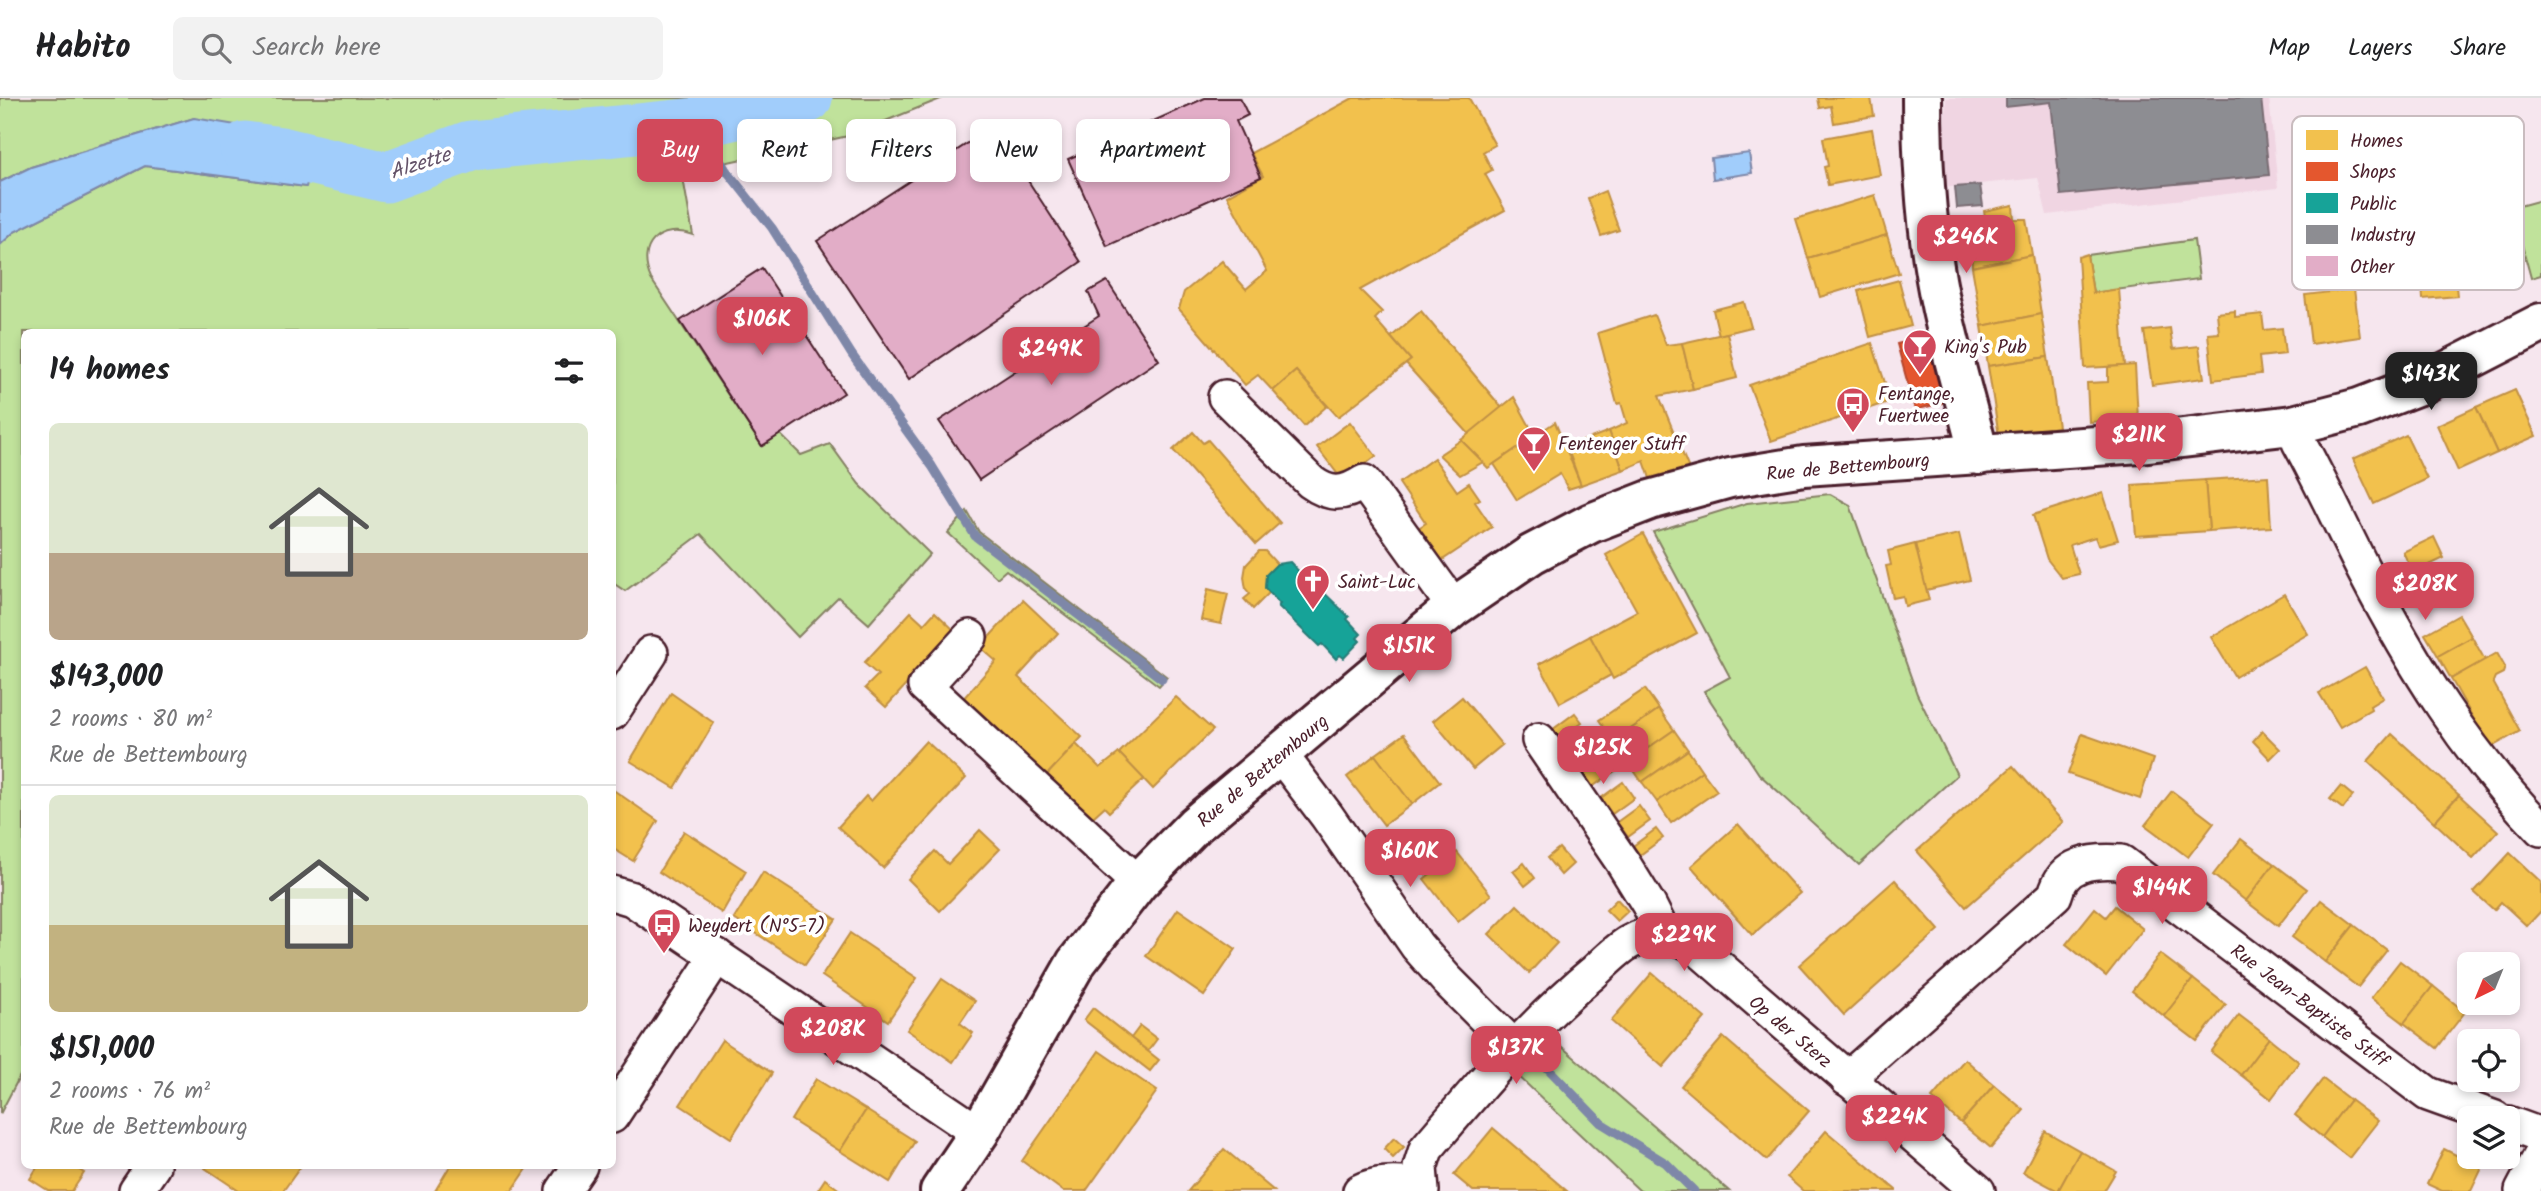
<!DOCTYPE html>
<meta charset="utf-8">
<style>
:root{--surface:#fff;--page:#f2f2f2;--text:#202124;--muted:#757577;--line:#e0e0e0;--accent:#d1495b}
body{margin:0;font-family:Kalam,sans-serif;background:var(--page);color:var(--text);height:100vh;display:flex;flex-direction:column;font-size:26px;white-space:nowrap}
*{box-sizing:border-box;margin:0}
p{font-size:23px;color:var(--muted)}
.icon{flex:none;width:38px;height:38px;fill:none;stroke:currentColor;stroke-width:2;stroke-linecap:round;stroke-linejoin:round}
.map{position:relative;flex:1;overflow:hidden}
.sheet{position:absolute;left:21px;top:231px;width:595px;height:840px;display:flex;flex-direction:column;background:var(--surface);border-radius:10px;box-shadow:0 4px 10px #0003}
.sheet>*{flex:none}
.guide{position:absolute;left:637px;top:21px;width:665px;height:63px;display:flex;gap:14px}
.needle{width:46px;rotate:223deg}
.buttons{position:absolute;left:2457px;top:854px;display:grid;gap:14px}
.buttons a{display:grid;place-items:center;width:63px;height:63px;border-radius:10px;background:var(--surface);box-shadow:0 4px 10px #0003;font-size:35px}
.price{position:absolute;translate:-50% -60px;padding:0 16px;border-radius:14px;background:var(--accent);color:#fff;font-size:23px;line-height:46px;filter:drop-shadow(0 2px 4px #0008)}
.price::after{content:'';position:absolute;left:50%;top:42px;width:21px;height:16px;margin-left:-10px;background:inherit;clip-path:polygon(0 0,100% 0,50% 100%)}
.price.on{background:#222;color:#fff}
ul{padding:0;list-style:none}
li{display:grid;align-content:center;gap:14px;height:371px;padding:0 28px}
li+li{border-top:2px solid var(--line)}
li span{display:grid;place-items:center;height:217px;border-radius:10px;color:#555}
li>.icon{margin-inline-start:auto}
span .icon{width:126px;height:126px;fill:#fffc;stroke-width:1}
li b{font-size:30px}
h2{display:flex;justify-content:space-between;align-items:center;height:84px;padding:0 28px;font-size:30px}
.pill{padding:0 24px;border-radius:10px;background:var(--surface);box-shadow:0 4px 10px #0003;font-size:24px;line-height:63px}
.pill.on{background:var(--accent);color:#fff}
header{display:flex;align-items:center;gap:42px;box-sizing:border-box;height:98px;padding:0 35px;background:var(--surface);border-bottom:2px solid var(--line)}
header strong{font-size:33px}
nav{display:flex;gap:38px;margin-inline-start:auto;font-size:24px}
.search{width:490px;height:63px;background:var(--page);display:flex;align-items:center;gap:18px;box-sizing:border-box;padding:0 24px;border-radius:10px;color:var(--muted);font-size:26px}
.map>svg:first-child{display:block}
</style>
<header>
<strong>Habito</strong>
<div class="search"><svg class="icon" aria-label="search" viewBox="0 0 24 24"><circle cx="10" cy="10" r="6"/><path d="M15 15l6 6"/></svg>Search here</div>
<nav><a>Map</a><a>Layers</a><a>Share</a></nav>
</header>
<div class="map">
<svg width="2541" height="1093" viewBox="0 0 2541 1093">
<rect width="100%" height="100%" fill="#f6e6ee"/>
<filter id="ink" filterUnits="userSpaceOnUse"><feTurbulence type="fractalNoise" baseFrequency=".0143" numOctaves="2"/><feDisplacementMap in="SourceGraphic" scale="14" xChannelSelector="R" yChannelSelector="G"/><feConvolveMatrix kernelMatrix="1 2 1 2 8 2 1 2 1" color-interpolation-filters="sRGB"/></filter>
<g filter="url(#ink)">
<!-- built -->
<path fill="#f0d5e2" d="M1946,0H2269L2278,90L2047,117L2038,80L1941,90Z"/>
<!-- green -->
<g fill="#c0e29b" stroke="#858063" stroke-width="2">
<path d="M0,0H943L848,38L682,74L693,137C659,125 636,148 651,181L762,348L780,336L801,357L830,346L859,386L930,456L869,526L838,499L798,539L701,436L625,493L613,485L612,234H24V970L0,1016V147L14,134L145,68L306,89L194,20L31,69L0,84Z"/>
<path d="M2541,102V177L2531,180L2512,110Z"/>
<path d="M2194,142L2199,181L2093,195L2087,157Z"/>
<path d="M1830,396L1850,407L1917,596L1957,677L1859,767L1759,676L1704,593L1730,579L1653,434L1747,405Z"/>
<path d="M967,413L979,434L1167,579L1159,588L1006,472L997,480L948,435Z"/>
<path d="M1547,936L1729,1093H1640L1515,975Z"/>
</g>
<!-- water -->
<g fill="#a1cdfb" stroke="#7e87a8" stroke-width="2">
<path d="M194,20L319,41L306,89L145,68L14,134L0,147V84L31,69Z"/>
<path d="M1749,55L1752,75L1713,81L1711,60Z"/>
</g>
<!-- homes -->
<g fill="#f2c14e" stroke="#c09044" stroke-width="2">
<path d="M1353,0H1469L1495,47L1483,54L1492,72L1485,76L1505,112L1360,192L1382,214L1375,221L1411,262L1338,319L1296,273L1273,293L1258,277L1245,287L1179,211L1184,194L1222,163L1246,191L1267,173L1227,98L1263,78L1251,55Z"/>
<path d="M1818,0H1871L1874,18L1834,25L1831,8L1820,10Z"/>
<path d="M1872,31L1880,77L1828,87L1824,69L1828,68L1823,40Z"/>
<path d="M1605,93L1619,132L1601,138L1588,100Z"/>
<path d="M1875,97L1887,137L1808,160L1796,121Z"/>
<path d="M2013,107L2014,121H2026L2032,157L1972,169L1970,130L1986,126L1984,113Z"/>
<path d="M1887,137L1899,175L1820,199L1808,160Z"/>
<path d="M2451,137L2457,198L2423,201L2422,187L2384,191L2379,144Z"/>
<path d="M2087,156L2093,195L2119,191L2125,268L2085,270L2078,159Z"/>
<path d="M2032,157L2041,216L1982,228L1972,169Z"/>
<path d="M1899,182L1911,228L1870,239L1858,193Z"/>
<path d="M2354,191L2360,239L2311,246L2305,197Z"/>
<path d="M1744,204L1751,229L1719,237L1713,212Z"/>
<path d="M1421,213L1502,310L1470,337L1406,266L1411,262L1391,239Z"/>
<path d="M2235,213V219L2262,216L2264,232L2282,230L2285,256L2259,259L2261,276L2213,282L2208,236L2219,235L2217,215Z"/>
<path d="M2041,216L2048,259L1988,268L1982,228Z"/>
<path d="M1654,217L1666,247L1682,245L1693,291L1659,298L1689,371L1651,383L1644,363L1623,372L1609,333L1627,325L1621,305L1617,306L1598,235Z"/>
<path d="M2170,230L2173,251L2199,248L2204,280L2152,287L2144,233Z"/>
<path d="M1727,235L1737,280L1693,291L1682,245Z"/>
<path d="M1872,245L1891,303L1771,343L1749,287Z"/>
<path d="M2048,259L2058,329L1999,338L1988,268Z"/>
<path d="M2135,267L2138,321L2089,324L2087,285L2108,284V269Z"/>
<path d="M1296,273L1327,308L1304,328L1273,293Z"/>
<path d="M2515,292L2536,338L2497,355L2476,309Z"/>
<path d="M1514,299L1535,338L1488,370L1461,342Z"/>
<path d="M2476,309L2497,355L2458,373L2437,327Z"/>
<path d="M1350,324L1376,358L1343,383L1317,349Z"/>
<path d="M1555,324L1581,387L1568,391L1560,376L1517,402L1494,366Z"/>
<path d="M1609,333L1623,372L1581,387L1567,349Z"/>
<path d="M1193,334L1203,345L1208,342L1280,425L1256,446L1173,352Z"/>
<path d="M2406,337L2427,381L2374,406L2353,361Z"/>
<path d="M1461,342L1483,364L1460,377L1439,357Z"/>
<path d="M1434,360L1457,393L1469,385L1480,401L1475,404L1492,429L1435,467L1412,434L1426,425L1399,385Z"/>
<path d="M2268,378L2271,429L2209,433L2205,382Z"/>
<path d="M2205,382L2209,433L2136,438L2132,387Z"/>
<path d="M2103,395L2118,442L2098,447L2095,439L2070,447L2079,476L2062,480L2047,461L2033,417Z"/>
<path d="M1643,436L1697,535L1613,581L1590,538L1637,513L1606,457Z"/>
<path d="M1959,436L1970,482L1926,492L1915,446Z"/>
<path d="M2434,439L2444,460L2413,475L2403,454Z"/>
<path d="M1915,446L1929,502L1905,508L1903,498L1893,500L1886,468L1891,467L1888,453Z"/>
<path d="M1259,453H1265L1277,466L1266,477L1265,490L1269,495L1253,511L1244,501L1250,496L1246,491L1244,479L1246,467Z"/>
<path d="M1208,491L1228,496L1221,526L1201,522Z"/>
<path d="M2284,496L2308,536L2235,579L2211,539Z"/>
<path d="M1023,502L1058,535L1018,579L1082,639L1045,679L962,602L996,563L980,549Z"/>
<path d="M911,514L924,526L935,514L955,533L886,609L865,590L878,577L864,565Z"/>
<path d="M2459,517L2472,539L2438,558L2425,536Z"/>
<path d="M1590,538L1611,577L1560,605L1539,566Z"/>
<path d="M2472,539L2485,562L2451,581L2438,558Z"/>
<path d="M2497,555L2505,569L2503,575L2495,579L2493,584L2520,633L2490,650L2451,581Z"/>
<path d="M2365,569L2383,600L2370,608L2371,611L2340,629L2319,595Z"/>
<path d="M1645,591L1659,611L1614,643L1599,622Z"/>
<path d="M671,595L714,625L675,690L630,663Z"/>
<path d="M1176,599L1213,632L1153,691L1119,655Z"/>
<path d="M1462,599L1502,647L1473,671L1433,623Z"/>
<path d="M1659,611L1674,632L1628,664L1614,643Z"/>
<path d="M1575,615L1582,624L1559,641L1552,632Z"/>
<path d="M1674,632L1688,652L1642,684L1628,664Z"/>
<path d="M2262,633L2280,651L2270,661L2253,643Z"/>
<path d="M1585,635L1596,650L1574,666L1563,651Z"/>
<path d="M1404,636L1440,684L1412,706L1375,657Z"/>
<path d="M2082,636L2153,661L2140,701L2068,676Z"/>
<path d="M2392,636L2459,697L2434,724L2368,663Z"/>
<path d="M926,643L966,680L883,770L838,729L866,698L871,703Z"/>
<path d="M1076,646L1100,670L1119,655L1144,681L1109,714L1104,709L1092,720L1045,679Z"/>
<path d="M1688,652L1702,673L1657,704L1642,684Z"/>
<path d="M1375,657L1412,706L1384,727L1347,679Z"/>
<path d="M1604,657L1615,673L1592,689L1581,674Z"/>
<path d="M2013,668L2063,724L1966,809L1917,753Z"/>
<path d="M1702,673L1717,693L1671,725L1657,704Z"/>
<path d="M1623,684L1634,700L1612,716L1601,700Z"/>
<path d="M2341,688L2353,698L2343,711L2330,701Z"/>
<path d="M612,691L658,723L633,763L612,750Z"/>
<path d="M2172,693L2214,725L2188,759L2145,727Z"/>
<path d="M2459,697L2498,733L2473,760L2434,724Z"/>
<path d="M1639,708L1650,723L1628,739L1617,724Z"/>
<path d="M1738,726L1800,795L1752,837L1691,768Z"/>
<path d="M1656,731L1663,740L1640,757L1633,748Z"/>
<path d="M980,732L1000,751L940,813L908,781L935,753L948,766Z"/>
<path d="M684,733L746,773L722,815L659,774Z"/>
<path d="M2241,741L2274,766L2246,803L2213,777Z"/>
<path d="M1559,750L1573,766L1561,777L1547,760Z"/>
<path d="M1457,754L1491,797L1458,824L1424,781Z"/>
<path d="M2510,755L2541,784V813L2527,828L2501,804L2494,812L2474,794Z"/>
<path d="M1524,765L1535,780L1525,788L1513,773Z"/>
<path d="M2274,766L2307,791L2278,828L2246,803Z"/>
<path d="M763,774L836,821L805,867L734,821Z"/>
<path d="M1895,782L1939,832L1844,917L1799,867Z"/>
<path d="M1617,801L1628,813L1617,823L1606,812Z"/>
<path d="M2321,802L2354,827L2325,864L2292,839Z"/>
<path d="M1517,807L1557,845L1529,875L1489,836Z"/>
<path d="M2115,808L2143,831L2106,878L2066,846L2095,810L2106,819Z"/>
<path d="M1178,811L1236,851L1204,898L1146,858Z"/>
<path d="M2354,827L2387,852L2358,889L2325,864Z"/>
<path d="M850,835L917,880L888,923L822,878Z"/>
<path d="M2160,856L2193,881L2164,918L2132,893Z"/>
<path d="M2400,863L2433,888L2404,925L2371,900Z"/>
<path d="M1652,875L1705,920L1663,969L1611,923Z"/>
<path d="M942,881L975,903L960,925L973,935L953,964L907,932Z"/>
<path d="M2193,881L2226,907L2197,943L2164,918Z"/>
<path d="M2433,888L2465,914L2437,950L2404,925Z"/>
<path d="M1093,910L1159,962L1150,973L1084,922Z"/>
<path d="M2239,917L2269,940L2241,977L2211,954Z"/>
<path d="M1140,928L1157,941L1148,953L1131,940Z"/>
<path d="M1723,939L1809,1013L1767,1062L1681,988Z"/>
<path d="M2269,940L2299,964L2271,1001L2241,977Z"/>
<path d="M722,942L772,975L731,1040L680,1007Z"/>
<path d="M1099,953L1157,993L1086,1093H1063L1022,1063Z"/>
<path d="M1965,961L1994,987L1961,1025L1932,1000Z"/>
<path d="M816,981L866,1012L840,1053L791,1022Z"/>
<path d="M2323,981L2350,1002L2322,1039L2295,1017Z"/>
<path d="M1994,987L2024,1012L1991,1050L1961,1025Z"/>
<path d="M2350,1002L2378,1023L2349,1060L2322,1039Z"/>
<path d="M866,1012L915,1043L890,1084L840,1053Z"/>
<path d="M1493,1030L1567,1093H1473L1454,1077Z"/>
<path d="M1826,1033L1896,1092V1093H1803L1787,1079Z"/>
<path d="M2045,1033L2080,1053L2058,1093L2023,1074Z"/>
<path d="M1394,1040L1404,1049L1393,1060L1384,1051Z"/>
<path d="M1224,1051L1274,1093H1188Z"/>
<path d="M2444,1051L2482,1070L2471,1093H2442L2427,1086Z"/>
<path d="M2080,1053L2116,1073L2104,1093H2058Z"/>
<path d="M38,1068H73L84,1075L72,1093H49L30,1081Z"/>
<path d="M207,1068H301L283,1093H239L205,1070Z"/>
<path d="M450,1068H529L512,1093H435Z"/>
<path d="M825,1081L841,1093H817Z"/>
</g>
<!-- shops -->
<path fill="#e4572e" stroke="#b6462d" stroke-width="2" d="M1931,237L1949,303L1915,312L1897,246Z"/>
<!-- public -->
<path fill="#17a398" stroke="#267b77" stroke-width="2" d="M1290,464L1305,480L1307,478L1349,519L1347,521L1361,536L1357,540L1360,543L1344,560L1340,557L1336,561L1322,546L1319,548L1278,508L1280,506L1265,490L1266,477L1277,466Z"/>
<!-- industry -->
<g fill="#8d8d92" stroke="#796c73" stroke-width="2">
<path d="M2006,0H2261L2269,77L2061,97L2051,4L2006,9Z"/>
<path d="M1980,87L1983,108L1957,110L1955,89Z"/>
</g>
<g fill="none" stroke-linecap="round" stroke-linejoin="round">
<!-- stream -->
<g stroke="#7e87a8" stroke-width="9">
<path d="M696,25L726,72L772,130L852,257L932,368L975,438L1162,581"/>
<path d="M1532,954L1601,1025L1666,1065L1694,1093"/>
</g>
<!-- river -->
<path stroke="#a1cdfb" stroke-width="51" d="M245,49L281,54L386,79L470,48L696,25L807,0"/>
</g>
<!-- building -->
<g fill="#e2adc7" stroke="#4a1f2b" stroke-width="2">
<path d="M1205,0H1240L1248,17L1236,23L1261,79L1107,148L1068,61Z"/>
<path d="M993,29L1081,164L909,281L817,143Z"/>
<path d="M762,170L844,295L762,348L680,223Z"/>
<path d="M1107,183L1159,262L979,382L939,323L1099,218L1088,194Z"/>
</g>
<g fill="none" stroke-linecap="round" stroke-linejoin="round">
<!-- street casing -->
<g stroke="#4a1f2b" stroke-width="38">
<g id="street">
<path d="M1225,299L1311,384C1330,398 1344,397 1364,384L1454,509"/>
<path d="M2293,327L2299,344C2322,386 2342,430 2364,473C2412,566 2468,656 2541,731"/>
<path d="M970,539L925,588L1138,785"/>
<path d="M612,615L651,555"/>
<path d="M1539,642L1623,765L1649,807L1663,835"/>
<path d="M1280,656L1327,718L1417,848L1447,882L1514,949"/>
<path d="M612,795L632,801L979,1035"/>
<path d="M1847,981L2055,797C2063,764 2093,762 2121,764L2428,996L2495,1020"/>
<path d="M612,1018L717,858"/>
<path d="M2508,1025L2541,1037"/>
<path d="M136,1093L153,1068"/>
<path d="M563,1093L580,1068"/>
<path d="M1360,1093C1379,1083 1399,1086 1420,1087"/>
<path d="M1422,1093L1420,1070L1426,1051C1479,989 1530,927 1593,875C1604,865 1617,851 1630,844C1653,831 1675,836 1696,849L1978,1093"/>
<path d="M2522,1093L2541,1057"/>
</g>
</g>
<!-- secondary casing -->
<g stroke="#4a1f2b" stroke-width="44">
<g id="secondary">
<path d="M1922,0C1922,71 1927,143 1942,212C1953,261 1967,309 1979,357"/>
<path d="M940,1093L979,1035L1076,865L1138,785L1195,727L1454,509L1532,456L1591,425L1650,402L1730,380L1804,368L2140,345L2293,327L2359,310L2424,285L2541,225"/>
</g>
</g>
<!-- street -->
<use href="#street" stroke="#fff" stroke-width="33"/>
<!-- secondary -->
<use href="#secondary" stroke="#fff" stroke-width="38"/>
</g>
</g>
<!-- icons -->
<defs>
<g id="bar-pin" transform="scale(1.75)"><path d="M0 17L-7.5 6A9.5 9.5 0 1 1 7.5 6Z" fill="#d1495b" stroke="#fff"/><path d="M-6-5H6L.8 .8V4.5H3.5V6h-7V4.5H-.8V.8Z" fill="#fff"/></g>
<g id="bus-pin" transform="scale(1.75)"><path d="M0 17L-7.5 6A9.5 9.5 0 1 1 7.5 6Z" fill="#d1495b" stroke="#fff"/><path d="M-5-6H5V4H4V6H2V4H-2V6H-4V4H-5ZM-3.5-4V0h7V-4ZM-3.5 1.2v1.5H-2V1.2ZM2 1.2v1.5H3.5V1.2Z" fill="#fff"/></g>
<g id="church-pin" transform="scale(1.75)"><path d="M0 17L-7.5 6A9.5 9.5 0 1 1 7.5 6Z" fill="#d1495b" stroke="#fff"/><path d="M-1.2-6h2.4v3.5h3.3v2.4h-3.3V6h-2.4V-.1h-3.3v-2.4h3.3Z" fill="#fff"/></g>
</defs>
<g fill-rule="evenodd">
<use href="#bar-pin" x="1920" y="248"/>
<use href="#bus-pin" x="1853" y="306"/>
<use href="#bar-pin" x="1534" y="345"/>
<use href="#church-pin" x="1313" y="483"/>
<use href="#bus-pin" x="664" y="827"/>
</g>
<g text-anchor="middle" stroke-width="7" stroke-linejoin="round" paint-order="stroke">
<!-- poi labels -->
<g font-size="19" fill="#4a1f2b" stroke="#fff" text-anchor="start">
<text x="1944" y="255">King's Pub</text>
<text x="1878" y="302">Fentange,<tspan x="1878" dy="22">Fuertwee</tspan></text>
<text x="1558" y="352">Fentenger Stuff</text>
<text x="1338" y="490">Saint-Luc</text>
<text x="688" y="834">Weydert (N°5-7)</text>
</g>
<!-- street labels -->
<g font-size="19" fill="#4a1f2b" stroke="#fff">
<text transform="translate(1848 368) rotate(-5)" y="7">Rue de Bettembourg</text>
<text transform="translate(1262 672) rotate(-40)" y="7">Rue de Bettembourg</text>
<text transform="translate(2310 907) rotate(37)" y="7">Rue Jean-Baptiste Stiff</text>
<text transform="translate(1791 933) rotate(40)" y="7">Op der Sterz</text>
</g>
<!-- water labels -->
<g font-size="21" font-style="italic" fill="#645369" stroke="#fff">
<text transform="translate(420 65) rotate(-18)" y="7">Alzette</text>
</g>
</g>
<!-- legend -->
<rect x="2292" y="18" width="232" height="174" rx="10" fill="#fff" stroke="#c9bcbf" stroke-width="2"/>
<rect x="2306" y="32" width="32" height="20" fill="#f2c14e"/>
<rect x="2306" y="64" width="32" height="19" fill="#e4572e"/>
<rect x="2306" y="95" width="32" height="20" fill="#17a398"/>
<rect x="2306" y="127" width="32" height="19" fill="#8d8d92"/>
<rect x="2306" y="158" width="32" height="20" fill="#e2adc7"/>
<g font-size="19" fill="#4a1f2b">
<text x="2350" y="49">Homes</text>
<text x="2350" y="80">Shops</text>
<text x="2350" y="112">Public</text>
<text x="2350" y="143">Industry</text>
<text x="2350" y="175">Other</text>
</g>
</svg>
<div class="buttons">
<a><svg class="needle" viewBox="-14 -14 28 28"><path d="M0-13l5 13h-10z" fill="#e53935"/><path d="M0 13l5-13h-10z" fill="#757577"/></svg></a>
<a><svg class="icon" aria-label="locate" viewBox="0 0 24 24"><circle cx="12" cy="12" r="6"/><path d="M12 2v4M12 18v4M2 12h4M18 12h4"/></svg></a>
<a><svg class="icon" aria-label="layers" viewBox="0 0 24 24"><path d="M12 4l9 5-9 5-9-5zM3 14l9 5 9-5"/></svg></a>
</div>
<b class="price" style="left:1966px;top:177px">$246K</b>
<b class="price" style="left:762px;top:259px">$106K</b>
<b class="price" style="left:1051px;top:289px">$249K</b>
<b class="price on" style="left:2431px;top:314px">$143K</b>
<b class="price" style="left:2139px;top:375px">$211K</b>
<b class="price" style="left:2425px;top:524px">$208K</b>
<b class="price" style="left:1409px;top:586px">$151K</b>
<b class="price" style="left:1603px;top:688px">$125K</b>
<b class="price" style="left:1410px;top:791px">$160K</b>
<b class="price" style="left:2162px;top:828px">$144K</b>
<b class="price" style="left:1684px;top:875px">$229K</b>
<b class="price" style="left:833px;top:969px">$208K</b>
<b class="price" style="left:1516px;top:988px">$137K</b>
<b class="price" style="left:1895px;top:1057px">$224K</b>
<div class="guide">
<a class="pill on">Buy</a>
<a class="pill">Rent</a>
<a class="pill">Filters</a>
<a class="pill">New</a>
<a class="pill">Apartment</a>
</div>
<section class="sheet">
<h2>14 homes<svg class="icon" aria-label="filters" viewBox="0 0 24 24"><path d="M4 7h16M4 17h16"/><circle cx="9" cy="7" r="2"/><circle cx="15" cy="17" r="2"/></svg></h2>
<ul>
<li><span style="background:linear-gradient(#dfe7d0 60%,#b9a48a 0)"><svg class="icon" aria-label="home" viewBox="0 0 24 24"><path d="M3 11l9-7 9 7M6 9v11h12V9"/></svg></span><div><b>$143,000</b><p>2 rooms · 80 m²</p><p>Rue de Bettembourg</p></div></li>
<li><span style="background:linear-gradient(#dfe7d0 60%,#c2b280 0)"><svg class="icon" aria-label="home" viewBox="0 0 24 24"><path d="M3 11l9-7 9 7M6 9v11h12V9"/></svg></span><div><b>$151,000</b><p>2 rooms · 76 m²</p><p>Rue de Bettembourg</p></div></li>
</ul>
</section>
</div>
